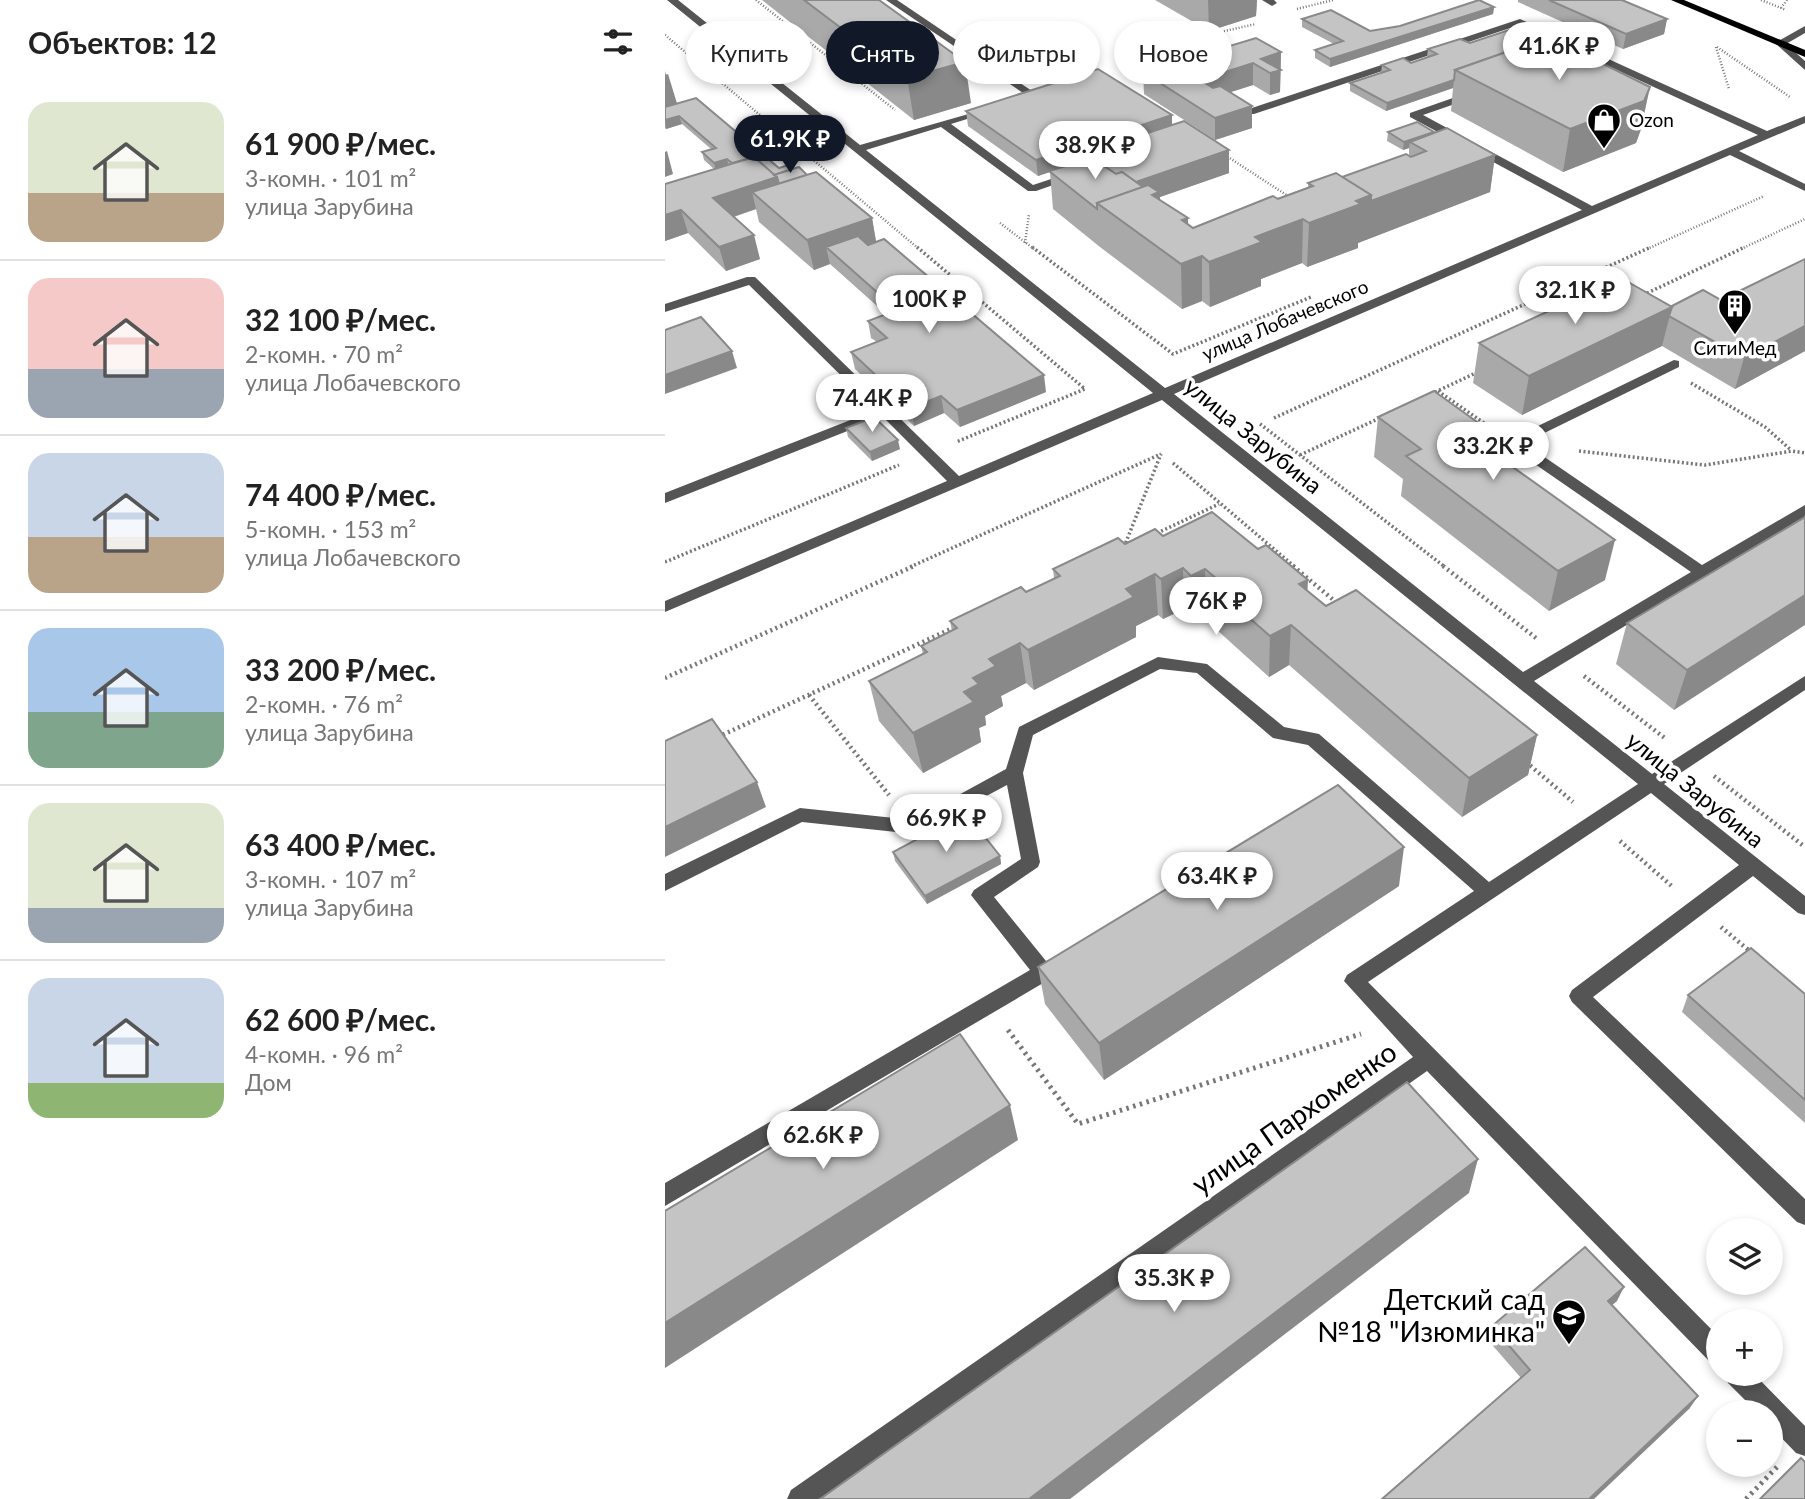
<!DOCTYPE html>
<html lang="ru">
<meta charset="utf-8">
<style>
:root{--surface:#fff;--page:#f6f6f6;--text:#222;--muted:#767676;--line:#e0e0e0;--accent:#111827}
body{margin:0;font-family:Lato,sans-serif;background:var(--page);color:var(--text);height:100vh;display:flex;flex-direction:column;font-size:26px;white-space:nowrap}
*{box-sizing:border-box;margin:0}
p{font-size:23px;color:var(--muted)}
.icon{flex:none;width:38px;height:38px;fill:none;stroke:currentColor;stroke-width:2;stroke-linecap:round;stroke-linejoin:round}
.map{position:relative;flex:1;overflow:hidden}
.details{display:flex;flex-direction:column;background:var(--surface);width:665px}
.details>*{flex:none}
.hud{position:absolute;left:21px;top:21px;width:665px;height:63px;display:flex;gap:14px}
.tools{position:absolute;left:1041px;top:1218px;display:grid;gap:14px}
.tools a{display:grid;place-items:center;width:77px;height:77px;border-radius:50%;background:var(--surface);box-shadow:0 4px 10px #0003;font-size:35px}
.price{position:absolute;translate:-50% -60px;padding:0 16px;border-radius:24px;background:#fff;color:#222;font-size:23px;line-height:46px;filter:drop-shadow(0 2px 4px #0008)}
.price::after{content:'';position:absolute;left:50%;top:42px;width:21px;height:16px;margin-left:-10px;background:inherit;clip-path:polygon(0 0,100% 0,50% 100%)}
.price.active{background:var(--accent);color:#fff}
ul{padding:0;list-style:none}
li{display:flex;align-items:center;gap:21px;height:175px;padding:0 28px}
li+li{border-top:2px solid var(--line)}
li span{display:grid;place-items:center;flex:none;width:196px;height:140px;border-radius:21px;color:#555}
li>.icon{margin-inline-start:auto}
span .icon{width:84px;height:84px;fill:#fffc;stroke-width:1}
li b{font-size:30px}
h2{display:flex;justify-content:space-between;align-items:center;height:84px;padding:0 28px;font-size:30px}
.pill{padding:0 24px;border-radius:32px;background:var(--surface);box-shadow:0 4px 10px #0003;font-size:24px;line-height:63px}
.pill.active{background:var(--accent);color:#fff}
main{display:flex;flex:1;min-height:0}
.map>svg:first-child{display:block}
</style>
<main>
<section class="details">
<h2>Объектов: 12<svg class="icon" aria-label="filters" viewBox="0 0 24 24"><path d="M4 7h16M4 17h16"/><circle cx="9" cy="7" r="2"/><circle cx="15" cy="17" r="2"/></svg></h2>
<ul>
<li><span style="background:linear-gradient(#dfe7d0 65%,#b9a48a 0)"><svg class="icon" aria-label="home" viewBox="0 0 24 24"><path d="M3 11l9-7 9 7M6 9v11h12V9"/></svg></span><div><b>61 900 ₽/мес.</b><p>3-комн. · 101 m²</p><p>улица Зарубина</p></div></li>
<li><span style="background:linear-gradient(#f6c9c9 65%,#9aa5b1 0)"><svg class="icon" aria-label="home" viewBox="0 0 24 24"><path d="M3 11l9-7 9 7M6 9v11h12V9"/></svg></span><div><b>32 100 ₽/мес.</b><p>2-комн. · 70 m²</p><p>улица Лобачевского</p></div></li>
<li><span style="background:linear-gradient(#c9d6e8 60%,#b9a48a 0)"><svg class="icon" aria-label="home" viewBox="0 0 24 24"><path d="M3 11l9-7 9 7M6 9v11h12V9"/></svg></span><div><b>74 400 ₽/мес.</b><p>5-комн. · 153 m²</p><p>улица Лобачевского</p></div></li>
<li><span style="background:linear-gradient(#a9c7e8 60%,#7fa58c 0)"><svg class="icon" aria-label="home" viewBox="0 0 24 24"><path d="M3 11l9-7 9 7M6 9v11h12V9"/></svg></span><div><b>33 200 ₽/мес.</b><p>2-комн. · 76 m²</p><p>улица Зарубина</p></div></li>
<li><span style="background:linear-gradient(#dfe7d0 75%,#9aa5b1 0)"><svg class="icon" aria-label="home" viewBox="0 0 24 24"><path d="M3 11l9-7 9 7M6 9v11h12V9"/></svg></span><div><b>63 400 ₽/мес.</b><p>3-комн. · 107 m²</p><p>улица Зарубина</p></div></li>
<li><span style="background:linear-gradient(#c9d6e8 75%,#8fb573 0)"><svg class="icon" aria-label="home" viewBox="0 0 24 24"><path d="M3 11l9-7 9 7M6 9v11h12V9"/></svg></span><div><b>62 600 ₽/мес.</b><p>4-комн. · 96 m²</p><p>Дом</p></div></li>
</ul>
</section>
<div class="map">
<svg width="1140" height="1499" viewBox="0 0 1140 1499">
<rect width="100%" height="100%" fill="#fff"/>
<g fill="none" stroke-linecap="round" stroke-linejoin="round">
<!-- path-far3 -->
<g stroke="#777" stroke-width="2.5" stroke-dasharray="1 2" stroke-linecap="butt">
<path d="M91,0L230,110"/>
<path d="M1096,0L1121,10"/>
<path d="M1116,8L1122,0"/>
<path d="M632,9L668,0"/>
<path d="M0,35L254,249"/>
<path d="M1051,47L1064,89"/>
<path d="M1052,47L1125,97"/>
<path d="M474,50L591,24"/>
<path d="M560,155L626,198"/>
<path d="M335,223L369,249"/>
<path d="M360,243L364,214"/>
<path d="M982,249L1099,196"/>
<path d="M1076,249L1140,219"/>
</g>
<!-- path-far2 -->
<g stroke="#777" stroke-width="3.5" stroke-dasharray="2 2.5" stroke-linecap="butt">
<path d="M252,247L420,389L291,442"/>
<path d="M367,247L508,354L646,297"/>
<path d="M978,295L1080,247"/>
<path d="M1026,383L1100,427L1126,450"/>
<path d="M773,391L829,430"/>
<path d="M766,394L815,371"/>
<path d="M609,418L986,247"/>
<path d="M595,424L780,567"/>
<path d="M914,451L1040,465L1127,451L1140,453"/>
<path d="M635,455L717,417"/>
<path d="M508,463L630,567"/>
<path d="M488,535L554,504"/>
<path d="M459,547L496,454"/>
<path d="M0,562L234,465"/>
<path d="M245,567L496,454"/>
</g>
<!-- path-far1 -->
<g stroke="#777" stroke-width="4.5" stroke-dasharray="2 3.5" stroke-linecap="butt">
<path d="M628,566L672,603"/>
<path d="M778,566L871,638"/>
<path d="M919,676L1001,739"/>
<path d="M0,678L249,566"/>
<path d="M144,695L224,795"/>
<path d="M53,737L290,627"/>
<path d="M861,762L908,802"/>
<path d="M1049,776L1140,847"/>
<path d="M955,841L1009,888"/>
<path d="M1056,927L1087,953"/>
</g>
<!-- path -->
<g stroke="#777" stroke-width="5" stroke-dasharray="2.5 4.5" stroke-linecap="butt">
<path d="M343,1030L413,1124L696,1034"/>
<path d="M1081,1499L1112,1467"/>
</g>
<!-- minor -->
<g fill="#555" fill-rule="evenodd">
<path d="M2,0H13L195,145L328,107V111L286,124L368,185L407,172L411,173V177L371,191H363L276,127L201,150L500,388L917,210L745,117V113L805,92H813V96L758,115L927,206L1093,135L854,25L589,114H581V110L855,19L1102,131L1140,116V123L1074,151L1140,184V191L1065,155L509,394L858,672L1026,572L844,446V440L1009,360L1014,361V367L859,443L1037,565L1140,505V517L869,681L987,774L1140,676V690L999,784L1140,896V915L1133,913L1088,876L928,997L1140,1199V1225L1132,1222L907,1002L904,996L907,990L1074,865L986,793L703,982L1054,1337V1367L1046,1363L762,1071L157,1499H122L126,1490L748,1057L679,981L682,975L809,891L643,745L608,738L532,673L495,669L368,735L358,773L375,862L373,867L329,897L381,961L395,955L402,957L405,963L402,969L0,1206V1183L365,970L306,895L309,890L356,859L342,785L250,834L137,822L0,891V874L135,808L248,820L341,769L354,727L493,657L542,664L619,727L654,734L824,882L973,784L497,400L0,612V601L282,481L218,417L0,503V493L211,410L84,285L0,312V304L82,277H90L294,476L488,393Z"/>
<path d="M221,0H232L373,95L364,97Z"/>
<path d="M597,0H609L612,3L607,6Z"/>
<path d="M1140,26V33L1121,44L1140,61V70L1110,43Z"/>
<path d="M1060,1374H1089L1140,1426V1456L1131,1453L1106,1427V1412H1092L1063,1383Z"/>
</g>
<!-- major -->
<path fill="#000" fill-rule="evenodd" d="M1006,0H1019L1140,50V57Z"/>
</g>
<!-- wall -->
<g fill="#a9a9a9">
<path d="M97,0H214L306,103L249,120Z"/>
<path d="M490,0H592L591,16L544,31Z"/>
<path d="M853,0H957L1002,19L999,34L958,49L853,2Z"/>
<path d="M829,7L828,14L665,67L650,58V50L669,44L637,27V19L705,31L735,26Z"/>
<path d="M875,40L934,62L976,129L971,143L898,172L786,111L788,88L721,111L685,91V83L716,73L717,65L746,63L762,57L763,49L805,43Z"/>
<path d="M616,52L615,92L605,95L588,85L565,92L587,128L550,140L479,94L478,72Z"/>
<path d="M0,71L12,104L114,168L128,169L142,175L207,218L211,242L381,392L295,427L279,413L249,426L190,369L186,352L212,342L206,338L203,321L221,314L165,264L149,270L94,222L91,209L69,217L95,259L61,271L23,233L0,241V184L49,169L39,160L37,152L46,149L17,124L1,129L0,128Z"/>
<path d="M301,111L507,115V125L564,173L495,197V200L523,218V225L528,228L643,187V183L677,177L744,155V148L738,150L722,141L723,132H769L768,133L830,155L825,192L693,243V248L642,267L637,263L596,279V286L545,307L537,301L517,309L435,247L388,209L385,172L373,176L303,126Z"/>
<path d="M1140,259V351L1070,389L997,346L857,415L808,383L814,343L1005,307L1056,300Z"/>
<path d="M713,417L816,444L940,580L884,611L736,496L738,479L709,457Z"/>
<path d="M181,428L235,449L207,461L183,437Z"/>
<path d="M1140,517L1009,710L951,664L962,623Z"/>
<path d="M498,536L643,592L661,606L872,735L863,775L797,817L624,665L604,677L552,630V619L541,609L527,616L519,609L498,619L493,615L471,626V637L369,690L361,683L336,696L338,706L320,716L321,725L314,728L316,742L258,773L214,721L204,681L258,654L256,646L287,631L285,621L361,592L389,578L388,569L460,544Z"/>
<path d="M228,852L335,856L336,864L262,904L230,861Z"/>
<path d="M734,886L439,1080L380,1004L373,967Z"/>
<path d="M1140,994V1123L1017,1012L1023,995Z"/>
<path d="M952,1301L947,1305L1033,1396L1024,1409L856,1378L822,1339L827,1326Z"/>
</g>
<!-- shaded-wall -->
<g fill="#898989">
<path d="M543,0H592L591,16L544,31Z"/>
<path d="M829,7L828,14L665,67V59Z"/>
<path d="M1002,19L999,34L958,49L961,34Z"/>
<path d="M616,52L615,92L605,95V73L596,59Z"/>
<path d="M300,62L306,103L249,120L242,78Z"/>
<path d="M588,63V85L535,102V80Z"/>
<path d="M3,74L14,110L0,114V75Z"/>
<path d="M789,80L788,88L721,111L722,103Z"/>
<path d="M985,87L976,129L971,143L898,172L905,129Z"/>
<path d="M587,106V128L550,140V118Z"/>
<path d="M507,115V130L407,158L408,164L373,176L371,160Z"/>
<path d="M14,116L17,124L1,129L0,120Z"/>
<path d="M769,132L768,140L745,142L744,148L738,150L739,142Z"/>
<path d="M564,150V173L495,197L496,236L451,189Z"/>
<path d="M2,151L8,174L0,177V152Z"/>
<path d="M830,155L825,192L693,243V248L642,267L644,223L691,201Z"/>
<path d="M62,159L64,167L51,171L49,163Z"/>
<path d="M112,177L137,183L87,192L91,209L55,221L48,198Z"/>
<path d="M16,210L23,233L0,241V215Z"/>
<path d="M207,218L212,247H161L165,264L149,270L142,240Z"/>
<path d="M523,218L524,261L537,256V301L517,309L516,264L517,220Z"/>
<path d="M638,219L637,263L596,279V286L545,307L544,262L590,237Z"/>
<path d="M89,235L95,259L61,271L54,247Z"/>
<path d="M1007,307L997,346L857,415L864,376Z"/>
<path d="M1140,326V351L1070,389L1079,358Z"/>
<path d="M67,351L72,368L0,394V375Z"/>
<path d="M379,375L381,392L295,427L292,410Z"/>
<path d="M276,396L279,413L249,426L246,408Z"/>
<path d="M819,427L813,467L803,435Z"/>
<path d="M233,440L235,449L207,461L205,452Z"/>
<path d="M950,540L940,580L884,611L893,571Z"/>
<path d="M518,568L519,609L498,619L496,579Z"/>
<path d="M540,569L541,609L527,616L526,576Z"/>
<path d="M490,574L493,615L471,626V637L369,690L363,650L461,589Z"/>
<path d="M643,580L641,620L634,584Z"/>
<path d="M1140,595V625L1009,710L1022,670Z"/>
<path d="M626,625L624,665L604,677L605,636Z"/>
<path d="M355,643L361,683L336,696L338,706L320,716L321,725L314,728L316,742L258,773L248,733L299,692L308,678L324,659Z"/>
<path d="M872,735L863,775L797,817L804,778Z"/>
<path d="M92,782L101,807L0,857V827Z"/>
<path d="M739,847L734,886L439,1080L434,1043Z"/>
<path d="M335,856L336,864L262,904L260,896Z"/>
<path d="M345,1105L353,1140L0,1368V1323Z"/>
<path d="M813,1159L804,1193L405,1499H364Z"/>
<path d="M959,1287L952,1301L936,1314L943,1301Z"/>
<path d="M1033,1396L1024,1409L929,1499H924Z"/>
</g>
<!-- building -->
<g fill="#c4c4c4" stroke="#898989" stroke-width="2">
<path d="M139,0H214L300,62L242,78Z"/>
<path d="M814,0L829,7L665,59L650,50L678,41L637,19L666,10L705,31L735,26Z"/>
<path d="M884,0H957L1002,19L961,34Z"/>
<path d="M850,28L875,40L790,70L789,80L722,103L685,83L725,70L717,65L738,58L746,63L772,54L763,49L795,39L805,43Z"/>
<path d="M890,35L930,54L934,62L985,87L979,101L905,129L790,70Z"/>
<path d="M591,38L616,52L596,59L616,70L605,73L588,63L535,80L548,88L555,86L587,106L550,118L478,72Z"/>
<path d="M433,69L507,115L371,160L301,111Z"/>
<path d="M31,98L114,168L123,165L128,169L109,175L89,157L67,163L62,159L49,163L37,152L51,148L14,116L0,120V107Z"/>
<path d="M519,121L564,150L471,182L457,172L451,174L427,158L414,162L407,158Z"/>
<path d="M752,122L769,132L739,142L723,132Z"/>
<path d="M782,128L830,155L706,201V195L677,177L741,154L746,157L761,151L745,142Z"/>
<path d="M89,157L112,177L48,198L89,235L54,247L16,210L0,215V184Z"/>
<path d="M427,158L451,174L457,172L478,187L432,203V209L384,171Z"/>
<path d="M134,167L142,175L114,184L112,177L109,175Z"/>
<path d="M151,172L207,218L142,240L87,192Z"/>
<path d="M671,173L706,195L691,201L696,204L644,223L638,219L590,237L597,242L544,262L537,256L516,264L432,203L483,185L494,192L487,195L523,218L517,220L528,228L608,196L613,199L648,186L643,183Z"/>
<path d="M193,236L203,245L219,239L379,375L292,410L276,396L246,408L186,352L222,338L203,321L232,310L161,247Z"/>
<path d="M1140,259V326L1079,358L1004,316L1007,307H1005L1038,290L1056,300Z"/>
<path d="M956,278L1007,307L864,376L814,343Z"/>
<path d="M36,317L67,351L0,375V330Z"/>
<path d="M769,391L819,427L803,435L950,540L893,571L741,456L756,449L713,417Z"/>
<path d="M209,417L233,440L205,452L181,428Z"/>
<path d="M547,512L593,549L601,545L643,580L634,584L661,606L691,590L872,735L804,778L626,625L605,636L551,589L559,585L540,569L526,576L518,568L496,579L490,574L461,589L469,597L363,650L355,643L324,659L331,666L308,678L314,684L299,692L309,702L248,733L204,681L262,652L256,646L292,628L285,621L356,587L361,592L395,576L388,569L453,538L460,544L490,529L498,536Z"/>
<path d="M1140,517V595L1022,670L962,623Z"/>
<path d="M47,719L92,782L0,827V741Z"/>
<path d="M673,785L739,847L434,1043L373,967Z"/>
<path d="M301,813L335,856L260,896L228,852Z"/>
<path d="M1086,948L1140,994V1100L1023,995Z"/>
<path d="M295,1034L345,1105L0,1323V1211Z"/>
<path d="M742,1082L813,1159L364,1499H155Z"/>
<path d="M920,1247L959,1287L943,1301L1033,1396L924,1499H717L865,1370L827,1326Z"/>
<path d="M1136,1458L1140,1462V1499H1095Z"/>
</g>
<!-- icons -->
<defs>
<g id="shop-pin" transform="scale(1.75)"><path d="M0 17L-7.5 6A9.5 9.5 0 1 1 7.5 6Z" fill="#000" stroke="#fff"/><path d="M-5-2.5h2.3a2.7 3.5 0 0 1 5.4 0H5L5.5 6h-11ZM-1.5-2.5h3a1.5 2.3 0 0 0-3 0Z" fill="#fff"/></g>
<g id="building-pin" transform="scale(1.75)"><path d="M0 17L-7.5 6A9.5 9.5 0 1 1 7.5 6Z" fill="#000" stroke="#fff"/><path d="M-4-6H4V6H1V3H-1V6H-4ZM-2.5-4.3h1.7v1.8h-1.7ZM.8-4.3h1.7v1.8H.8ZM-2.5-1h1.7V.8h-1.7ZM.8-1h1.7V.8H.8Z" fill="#fff"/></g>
<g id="school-pin" transform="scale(1.75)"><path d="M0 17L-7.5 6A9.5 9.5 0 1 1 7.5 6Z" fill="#000" stroke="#fff"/><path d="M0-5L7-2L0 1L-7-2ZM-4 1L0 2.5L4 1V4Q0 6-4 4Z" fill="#fff"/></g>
</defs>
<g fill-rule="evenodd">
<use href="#shop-pin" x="939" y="120"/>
<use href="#building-pin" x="1070" y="306"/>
<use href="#school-pin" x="904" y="1316"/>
</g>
<g text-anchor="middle" stroke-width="7" stroke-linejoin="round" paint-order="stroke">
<!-- far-poi labels -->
<g font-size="19" fill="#000" stroke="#fff" text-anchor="start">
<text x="964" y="127">Ozon</text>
<text x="1070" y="355" text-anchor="middle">СитиМед</text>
</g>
<!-- far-street labels -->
<g font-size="19" fill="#000" stroke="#fff">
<text transform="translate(620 320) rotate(-23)" y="7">улица Лобачевского</text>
</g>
<!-- street labels -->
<g font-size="23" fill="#000" stroke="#fff">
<text transform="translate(588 436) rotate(39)" y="8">улица Зарубина</text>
<text transform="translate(1030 790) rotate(39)" y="8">улица Зарубина</text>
</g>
<!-- near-street labels -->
<g font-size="28" fill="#000" stroke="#fff">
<text transform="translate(629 1118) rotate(-35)" y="10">улица Пархоменко</text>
</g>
<!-- near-poi labels -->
<g font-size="28" fill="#000" stroke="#fff" text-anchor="end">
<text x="880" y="1310">Детский сад<tspan x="880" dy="32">№18 "Изюминка"</tspan></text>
</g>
</g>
</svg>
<div class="tools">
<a><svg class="icon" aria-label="layers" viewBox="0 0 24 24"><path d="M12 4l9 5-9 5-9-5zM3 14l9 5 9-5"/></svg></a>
<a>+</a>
<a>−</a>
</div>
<b class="price" style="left:894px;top:82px">41.6K ₽</b>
<b class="price active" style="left:125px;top:175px">61.9K ₽</b>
<b class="price" style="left:430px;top:181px">38.9K ₽</b>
<b class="price" style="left:910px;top:326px">32.1K ₽</b>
<b class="price" style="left:264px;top:335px">100K ₽</b>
<b class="price" style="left:207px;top:434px">74.4K ₽</b>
<b class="price" style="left:828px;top:482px">33.2K ₽</b>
<b class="price" style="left:551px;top:637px">76K ₽</b>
<b class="price" style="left:281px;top:854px">66.9K ₽</b>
<b class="price" style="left:552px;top:912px">63.4K ₽</b>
<b class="price" style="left:158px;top:1171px">62.6K ₽</b>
<b class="price" style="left:509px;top:1314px">35.3K ₽</b>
<div class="hud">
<a class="pill">Купить</a>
<a class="pill active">Снять</a>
<a class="pill">Фильтры</a>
<a class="pill">Новое</a>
</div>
</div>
</main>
